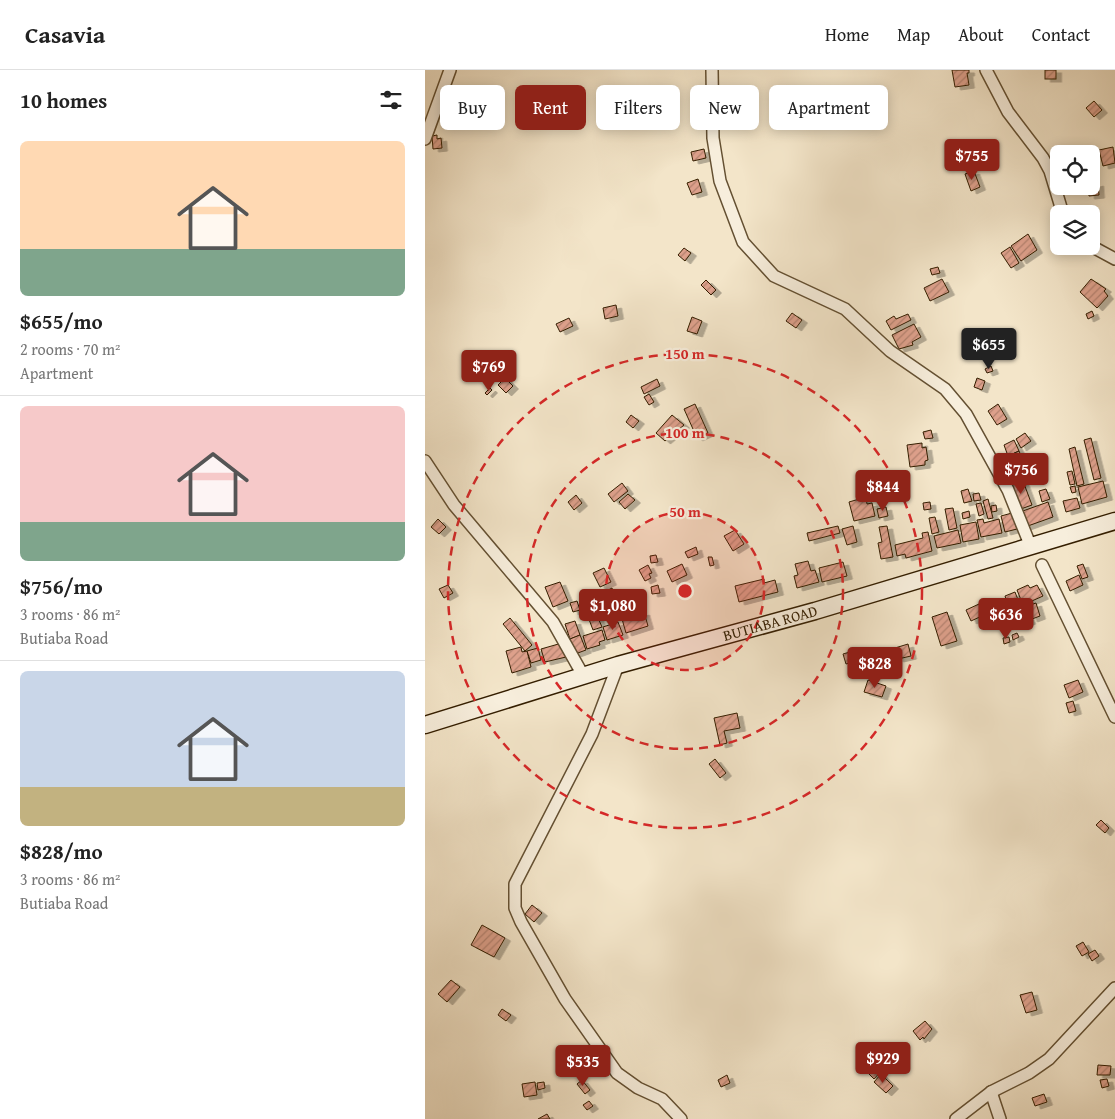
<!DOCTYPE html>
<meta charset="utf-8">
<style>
:root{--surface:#fff;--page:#f2f2f2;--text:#222;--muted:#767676;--line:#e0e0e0;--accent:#8f2418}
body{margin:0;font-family:"Gentium Book Plus",serif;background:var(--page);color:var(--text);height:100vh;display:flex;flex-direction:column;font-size:19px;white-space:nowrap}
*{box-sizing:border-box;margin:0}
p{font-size:16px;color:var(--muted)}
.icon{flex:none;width:28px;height:28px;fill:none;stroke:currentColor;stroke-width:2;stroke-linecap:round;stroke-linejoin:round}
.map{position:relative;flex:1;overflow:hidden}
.side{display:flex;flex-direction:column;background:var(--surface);width:425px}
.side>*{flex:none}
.banner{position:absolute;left:15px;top:15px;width:475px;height:45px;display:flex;gap:10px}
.buttons{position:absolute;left:625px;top:75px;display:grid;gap:10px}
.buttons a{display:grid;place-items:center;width:50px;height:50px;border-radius:8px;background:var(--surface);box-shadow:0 2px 12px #0003;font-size:25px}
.price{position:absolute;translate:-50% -42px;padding:0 11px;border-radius:5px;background:var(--accent);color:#fff;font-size:16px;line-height:32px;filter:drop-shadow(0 1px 2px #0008)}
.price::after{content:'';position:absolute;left:50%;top:30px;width:15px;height:11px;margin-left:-8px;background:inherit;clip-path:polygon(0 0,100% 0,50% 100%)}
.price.on{background:#222;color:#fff}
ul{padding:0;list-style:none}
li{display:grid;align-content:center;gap:10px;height:265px;padding:0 20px}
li+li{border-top:1px solid var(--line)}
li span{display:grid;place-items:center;height:155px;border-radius:8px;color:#555}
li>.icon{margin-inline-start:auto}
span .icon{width:90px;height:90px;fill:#fffc;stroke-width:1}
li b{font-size:21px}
h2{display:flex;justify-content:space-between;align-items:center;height:60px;padding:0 20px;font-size:21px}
.tag{padding:0 18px;border-radius:8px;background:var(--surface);box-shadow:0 2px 12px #0003;font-size:18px;line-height:45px}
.tag.on{background:var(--accent);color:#fff}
header{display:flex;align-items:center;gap:30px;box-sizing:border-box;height:70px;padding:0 25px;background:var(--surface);border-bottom:1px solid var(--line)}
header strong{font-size:24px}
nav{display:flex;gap:28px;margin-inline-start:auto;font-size:18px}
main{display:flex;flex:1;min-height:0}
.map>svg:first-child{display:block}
</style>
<header>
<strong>Casavia</strong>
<nav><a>Home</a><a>Map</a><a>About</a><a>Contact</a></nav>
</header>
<main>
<section class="side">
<h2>10 homes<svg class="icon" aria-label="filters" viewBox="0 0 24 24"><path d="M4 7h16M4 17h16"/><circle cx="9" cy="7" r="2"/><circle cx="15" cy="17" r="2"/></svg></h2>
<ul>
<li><span style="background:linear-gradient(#ffd9b3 70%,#7fa58c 0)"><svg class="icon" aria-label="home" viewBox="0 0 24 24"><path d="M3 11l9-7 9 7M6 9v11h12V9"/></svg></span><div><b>$655/mo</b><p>2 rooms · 70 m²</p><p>Apartment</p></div></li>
<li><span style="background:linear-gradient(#f6c9c9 75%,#7fa58c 0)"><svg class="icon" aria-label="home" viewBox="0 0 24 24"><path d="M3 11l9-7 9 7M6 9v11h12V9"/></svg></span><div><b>$756/mo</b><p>3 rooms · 86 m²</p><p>Butiaba Road</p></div></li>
<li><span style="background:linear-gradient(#c9d6e8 75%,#c2b280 0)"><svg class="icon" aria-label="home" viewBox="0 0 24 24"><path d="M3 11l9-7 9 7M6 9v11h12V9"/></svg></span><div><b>$828/mo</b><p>3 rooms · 86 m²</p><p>Butiaba Road</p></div></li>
</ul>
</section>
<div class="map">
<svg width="690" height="1049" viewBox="0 0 690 1049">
<defs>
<pattern id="building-hatch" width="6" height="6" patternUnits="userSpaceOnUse" patternTransform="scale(1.25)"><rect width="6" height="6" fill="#dda08b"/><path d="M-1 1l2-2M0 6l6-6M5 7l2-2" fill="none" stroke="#b4826f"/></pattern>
<filter id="shadow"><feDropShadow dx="5.5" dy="3" stdDeviation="0" flood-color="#0004"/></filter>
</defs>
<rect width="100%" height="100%" fill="#f3e5c9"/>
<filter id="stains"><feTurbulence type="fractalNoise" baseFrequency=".004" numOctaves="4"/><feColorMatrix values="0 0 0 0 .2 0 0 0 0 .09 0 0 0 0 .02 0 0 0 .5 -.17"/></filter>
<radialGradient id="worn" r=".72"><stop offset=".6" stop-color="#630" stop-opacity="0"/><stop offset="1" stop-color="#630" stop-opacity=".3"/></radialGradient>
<!-- building -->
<g fill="url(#building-hatch)" stroke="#341e00" filter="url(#shadow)">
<path d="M527,0H544V3H542L544,15L530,17Z"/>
<rect x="620" y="0" width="11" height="9"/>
<path d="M669,31L677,40L669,47L661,38Z"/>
<path d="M12,65V69L16,68L17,78L8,79L7,66Z"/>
<path d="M648,76L653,81L651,84H639Z"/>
<path d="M688,77L690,93L678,96L674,80Z"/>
<path d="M279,79L281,88L268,91L266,82Z"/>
<path d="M549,101L555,117L546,121L540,104Z"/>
<path d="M273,109L277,122L267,125L262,113Z"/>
<path d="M673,113L674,125L664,126L663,116Z"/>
<path d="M603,164L612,180L596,191L586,176Z"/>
<path d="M585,177L594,193L586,198L576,183Z"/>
<path d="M259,178L266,183L260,191L253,185Z"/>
<path d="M513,197L515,203L507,205L505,199Z"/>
<path d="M517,209L524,222L505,231L499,218Z"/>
<path d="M666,209L681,219L679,221L683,226L672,238L655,222Z"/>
<path d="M281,210L291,220L286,225L276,215Z"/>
<path d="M191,235L193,246L180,249L178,238Z"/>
<path d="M667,241L669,246L663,249L661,244Z"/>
<path d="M367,243L377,250L371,258L361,251Z"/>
<path d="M483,244L486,250L466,260L461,251L469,246L471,249Z"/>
<path d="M267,247L277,251L272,264L262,261Z"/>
<path d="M144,248L148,256L135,262L131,254Z"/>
<path d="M489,254L496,267L487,272L488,275L474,279L467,265Z"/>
<path d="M566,296L568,301L562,303L560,299Z"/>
<path d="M80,308L88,316L81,323L73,315Z"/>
<path d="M552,308L560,311L557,320L549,317Z"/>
<path d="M232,309L235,316L219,324L216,317Z"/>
<path d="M65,318L67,320L62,325L60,323Z"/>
<path d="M224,324L229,332L224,335L219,327Z"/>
<path d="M270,334L283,363L272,368L259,339Z"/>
<path d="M573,334L582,349L572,355L563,341Z"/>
<path d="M206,345L214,351L208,358L201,352Z"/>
<path d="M247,345L259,355L240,371L231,363Z"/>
<path d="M506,360L508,368L500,369L498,362Z"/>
<path d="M600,363L606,371L596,378L591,369Z"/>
<path d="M666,368L676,408L669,410L659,370Z"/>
<path d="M589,370L594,381L583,386L579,375Z"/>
<path d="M497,373V378L501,377L503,390L500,391V395L485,397L482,375Z"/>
<path d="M650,377L659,414L652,416L644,379Z"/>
<path d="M594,381L599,392L589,397L583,386Z"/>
<path d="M647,401L650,414L645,415L642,402Z"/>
<path d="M598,411L607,435L593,440L585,415Z"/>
<path d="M678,411L682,427L657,434L653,417Z"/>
<path d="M197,413L203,421L189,432L183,424Z"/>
<path d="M650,416L651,422L647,423L645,417Z"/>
<path d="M543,419L547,431L539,433L536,421Z"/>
<path d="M621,419L625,429L617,432L614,421Z"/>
<path d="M554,423L556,430L549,431L548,424Z"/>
<path d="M203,424L210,430L200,439L194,432Z"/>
<path d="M151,425L157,433L149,440L143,432Z"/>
<path d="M441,427L442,434L447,433L450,446L429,451L424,432Z"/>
<path d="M652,428L655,438L641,442L638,431Z"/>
<path d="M563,429L568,448L563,449L558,431Z"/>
<path d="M505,432L506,439L499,440L498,433Z"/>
<path d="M623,432L628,447L600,457L595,442Z"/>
<path d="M556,433L559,444L554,446L551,434Z"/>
<path d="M571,435L572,441L567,442L566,436Z"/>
<path d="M461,437L463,446L454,448L452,439Z"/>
<path d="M528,438L532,458L524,460L520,439Z"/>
<path d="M544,441L545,447L538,449L537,443Z"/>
<path d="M587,443L592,459L580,462L576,446Z"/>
<path d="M510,447L514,462L507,464L504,448Z"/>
<path d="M13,449L21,457L14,464L6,457Z"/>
<path d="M558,449L559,453L574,449L577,463L556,467L552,450Z"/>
<path d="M551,452L554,469L538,472L535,455Z"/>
<path d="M413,456L415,463L384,471L382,463Z"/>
<path d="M428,456L432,472L422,475L417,459Z"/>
<path d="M462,456L468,487L456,489L453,473L457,472L454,457Z"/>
<path d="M310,460L319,474L308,481L299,466Z"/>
<path d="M533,460L536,473L512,478L509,466Z"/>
<path d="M503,462L507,481L481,488L480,484L472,486L470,475L498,468L497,463Z"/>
<path d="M271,477L273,484L263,488L260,482Z"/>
<path d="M231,485L233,492L226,493L225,486Z"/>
<path d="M283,487H287L289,495L285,496Z"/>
<path d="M383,491L386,501L390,500L394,512L372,518L369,506L373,505L370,494Z"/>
<path d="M418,492L422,506L397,512L394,498Z"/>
<path d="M257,494L262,505L247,512L242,501Z"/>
<path d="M658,494L663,507L657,509L652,496Z"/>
<path d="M223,495L227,503L224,504L226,508L220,511L214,500Z"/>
<path d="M179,498L186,512L175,517L168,503Z"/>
<path d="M654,505L658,515L645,521L641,511Z"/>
<path d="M339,509V513L350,510L353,522L314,532L310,516Z"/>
<path d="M135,512L143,531L128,537L120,517Z"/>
<path d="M23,515L28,523L19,528L14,519Z"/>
<path d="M233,515L235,523L227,524L226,517Z"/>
<path d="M603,515L605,518L612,515L618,526L598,535L592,520Z"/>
<path d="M187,518L189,524L194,522L204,544L195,548L181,521Z"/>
<path d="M590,522L595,535L584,539L580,526Z"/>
<path d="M152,531L155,540L148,542L145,533Z"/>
<path d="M579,533L583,543L566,550L562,539Z"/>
<path d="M611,533L615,546L607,549L602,536Z"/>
<path d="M554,534L559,545L546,551L541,540Z"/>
<path d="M597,535L605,551L598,554L590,538Z"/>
<path d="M170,541L177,557L168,560L162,544Z"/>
<path d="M219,542L223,556L201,563L197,549Z"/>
<path d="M522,542L532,571L516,576L507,547Z"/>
<path d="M85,548L107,575L100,581L78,554Z"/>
<path d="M150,551L155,565L145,569L140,554Z"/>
<path d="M193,552L198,565L182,570L178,557Z"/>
<path d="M177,560L180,570L174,572L175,575L162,579L158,566Z"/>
<path d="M592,563L594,567L588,570L587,565Z"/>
<path d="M155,565L161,580L150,584L145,569Z"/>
<path d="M584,567L585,572L579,574L578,568Z"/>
<path d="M137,573L141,587L120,592L116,579Z"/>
<path d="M483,574L486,586L473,589L470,578Z"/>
<path d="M96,577L97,582L102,581L106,597L87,603L81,581Z"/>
<path d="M113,578L116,590L106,593L102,581Z"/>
<path d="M435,579L437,589L421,594L418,584Z"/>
<path d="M443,610L461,616L457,627L439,622Z"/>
<path d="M653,610L658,622L644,628L639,615Z"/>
<path d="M648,631L651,641L644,643L641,633Z"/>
<path d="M312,643L315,658L299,661L302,673L295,675L289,648Z"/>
<path d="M290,689L301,703L295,708L284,694Z"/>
<path d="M676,750L684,758L680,763L671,755Z"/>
<path d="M107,835L117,843L109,852L100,844Z"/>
<path d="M57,855L80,868L69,887L46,875Z"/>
<path d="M658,872L664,882L657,886L651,876Z"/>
<path d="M670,880L674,886L667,891L663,884Z"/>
<path d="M26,910L35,917L22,932L13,924Z"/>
<path d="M607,922L612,940L601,943L595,925Z"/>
<path d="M77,939L86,945L81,951L73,945Z"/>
<path d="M500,951L507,959L499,969L498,967L495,970L488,961Z"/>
<path d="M451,994L457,1000L449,1009L442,1002Z"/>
<path d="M673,995L686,996L685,1005H672Z"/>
<path d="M456,1004L468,1016L461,1023L449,1012Z"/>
<path d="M302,1005L305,1013L296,1017L293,1010Z"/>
<path d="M682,1009L684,1016L677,1018L675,1010Z"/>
<path d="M157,1010L165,1020L160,1024L152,1014Z"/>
<path d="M110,1012L112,1025L99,1027L97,1014Z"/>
<path d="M119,1012L120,1018L113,1020L112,1013Z"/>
<path d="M619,1024L622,1032L610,1036L607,1028Z"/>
<path d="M164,1031L168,1036L162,1040L158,1035Z"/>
<path d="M122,1044L125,1049H113Z"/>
</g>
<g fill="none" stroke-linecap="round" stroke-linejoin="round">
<!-- street casing -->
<g stroke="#645032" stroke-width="14">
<g id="street">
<path d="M287,0L288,68L295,111L318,172L349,206L420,239L465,281L520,319L541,344L583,420L606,477"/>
<path d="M561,0L583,42L618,88L625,101L638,144"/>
<path d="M0,69L25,0"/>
<path d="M666,176L690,189"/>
<path d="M0,391L29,435L128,552L159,607"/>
<path d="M617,495L690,647"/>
<path d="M193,595L167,664L90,814V838L96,852L140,929L192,1003L213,1018L237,1029L256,1049"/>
<path d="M566,1022L575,1049"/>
<path d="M531,1049L566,1022L604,1003L624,989L690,918"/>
</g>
</g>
<!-- secondary casing -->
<g stroke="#341e00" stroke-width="19">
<g id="secondary">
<path id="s1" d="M0,655L193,595L390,541L690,451"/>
</g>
</g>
<!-- street -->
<use href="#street" stroke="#f7eedc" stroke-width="11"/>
<!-- secondary -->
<use href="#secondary" stroke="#f7eedc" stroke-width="16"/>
</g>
<!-- distance rings -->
<circle cx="260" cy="521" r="79" fill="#d62828" fill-opacity=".12"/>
<g fill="none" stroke="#d62828" stroke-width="2.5" stroke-dasharray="9 6">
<circle cx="260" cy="521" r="79"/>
<circle cx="260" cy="521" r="158"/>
<circle cx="260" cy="521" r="237"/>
</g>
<g text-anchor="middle" stroke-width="4.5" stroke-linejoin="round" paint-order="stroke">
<!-- street labels -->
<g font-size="15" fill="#341e00" stroke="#f7eedc">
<text dy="5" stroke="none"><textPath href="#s1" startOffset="360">BUTIABA ROAD</textPath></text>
</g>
</g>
<circle cx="260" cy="521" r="8" fill="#d62828" stroke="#f7eedc" stroke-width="2.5"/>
<g font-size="15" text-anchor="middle" font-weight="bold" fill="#d62828" stroke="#f7eedc" stroke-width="4.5" stroke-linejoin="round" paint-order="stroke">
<text x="260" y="289">150 m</text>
<text x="260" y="368">100 m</text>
<text x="260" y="447">50 m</text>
</g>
<rect width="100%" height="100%" filter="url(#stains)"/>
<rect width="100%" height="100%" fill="url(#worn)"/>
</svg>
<div class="buttons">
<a><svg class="icon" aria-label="locate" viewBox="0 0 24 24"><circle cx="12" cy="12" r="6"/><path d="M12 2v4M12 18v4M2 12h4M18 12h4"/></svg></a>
<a><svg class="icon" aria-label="layers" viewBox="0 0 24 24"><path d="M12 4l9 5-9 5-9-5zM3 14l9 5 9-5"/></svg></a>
</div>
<b class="price" style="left:547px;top:111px">$755</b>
<b class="price on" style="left:564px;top:300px">$655</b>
<b class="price" style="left:64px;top:322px">$769</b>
<b class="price" style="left:596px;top:425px">$756</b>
<b class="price" style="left:458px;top:442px">$844</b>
<b class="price" style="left:188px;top:561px">$1,080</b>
<b class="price" style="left:581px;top:570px">$636</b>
<b class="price" style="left:450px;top:619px">$828</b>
<b class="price" style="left:458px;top:1014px">$929</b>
<b class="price" style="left:158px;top:1017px">$535</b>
<div class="banner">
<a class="tag">Buy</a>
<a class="tag on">Rent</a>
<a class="tag">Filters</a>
<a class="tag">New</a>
<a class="tag">Apartment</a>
</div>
</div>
</main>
